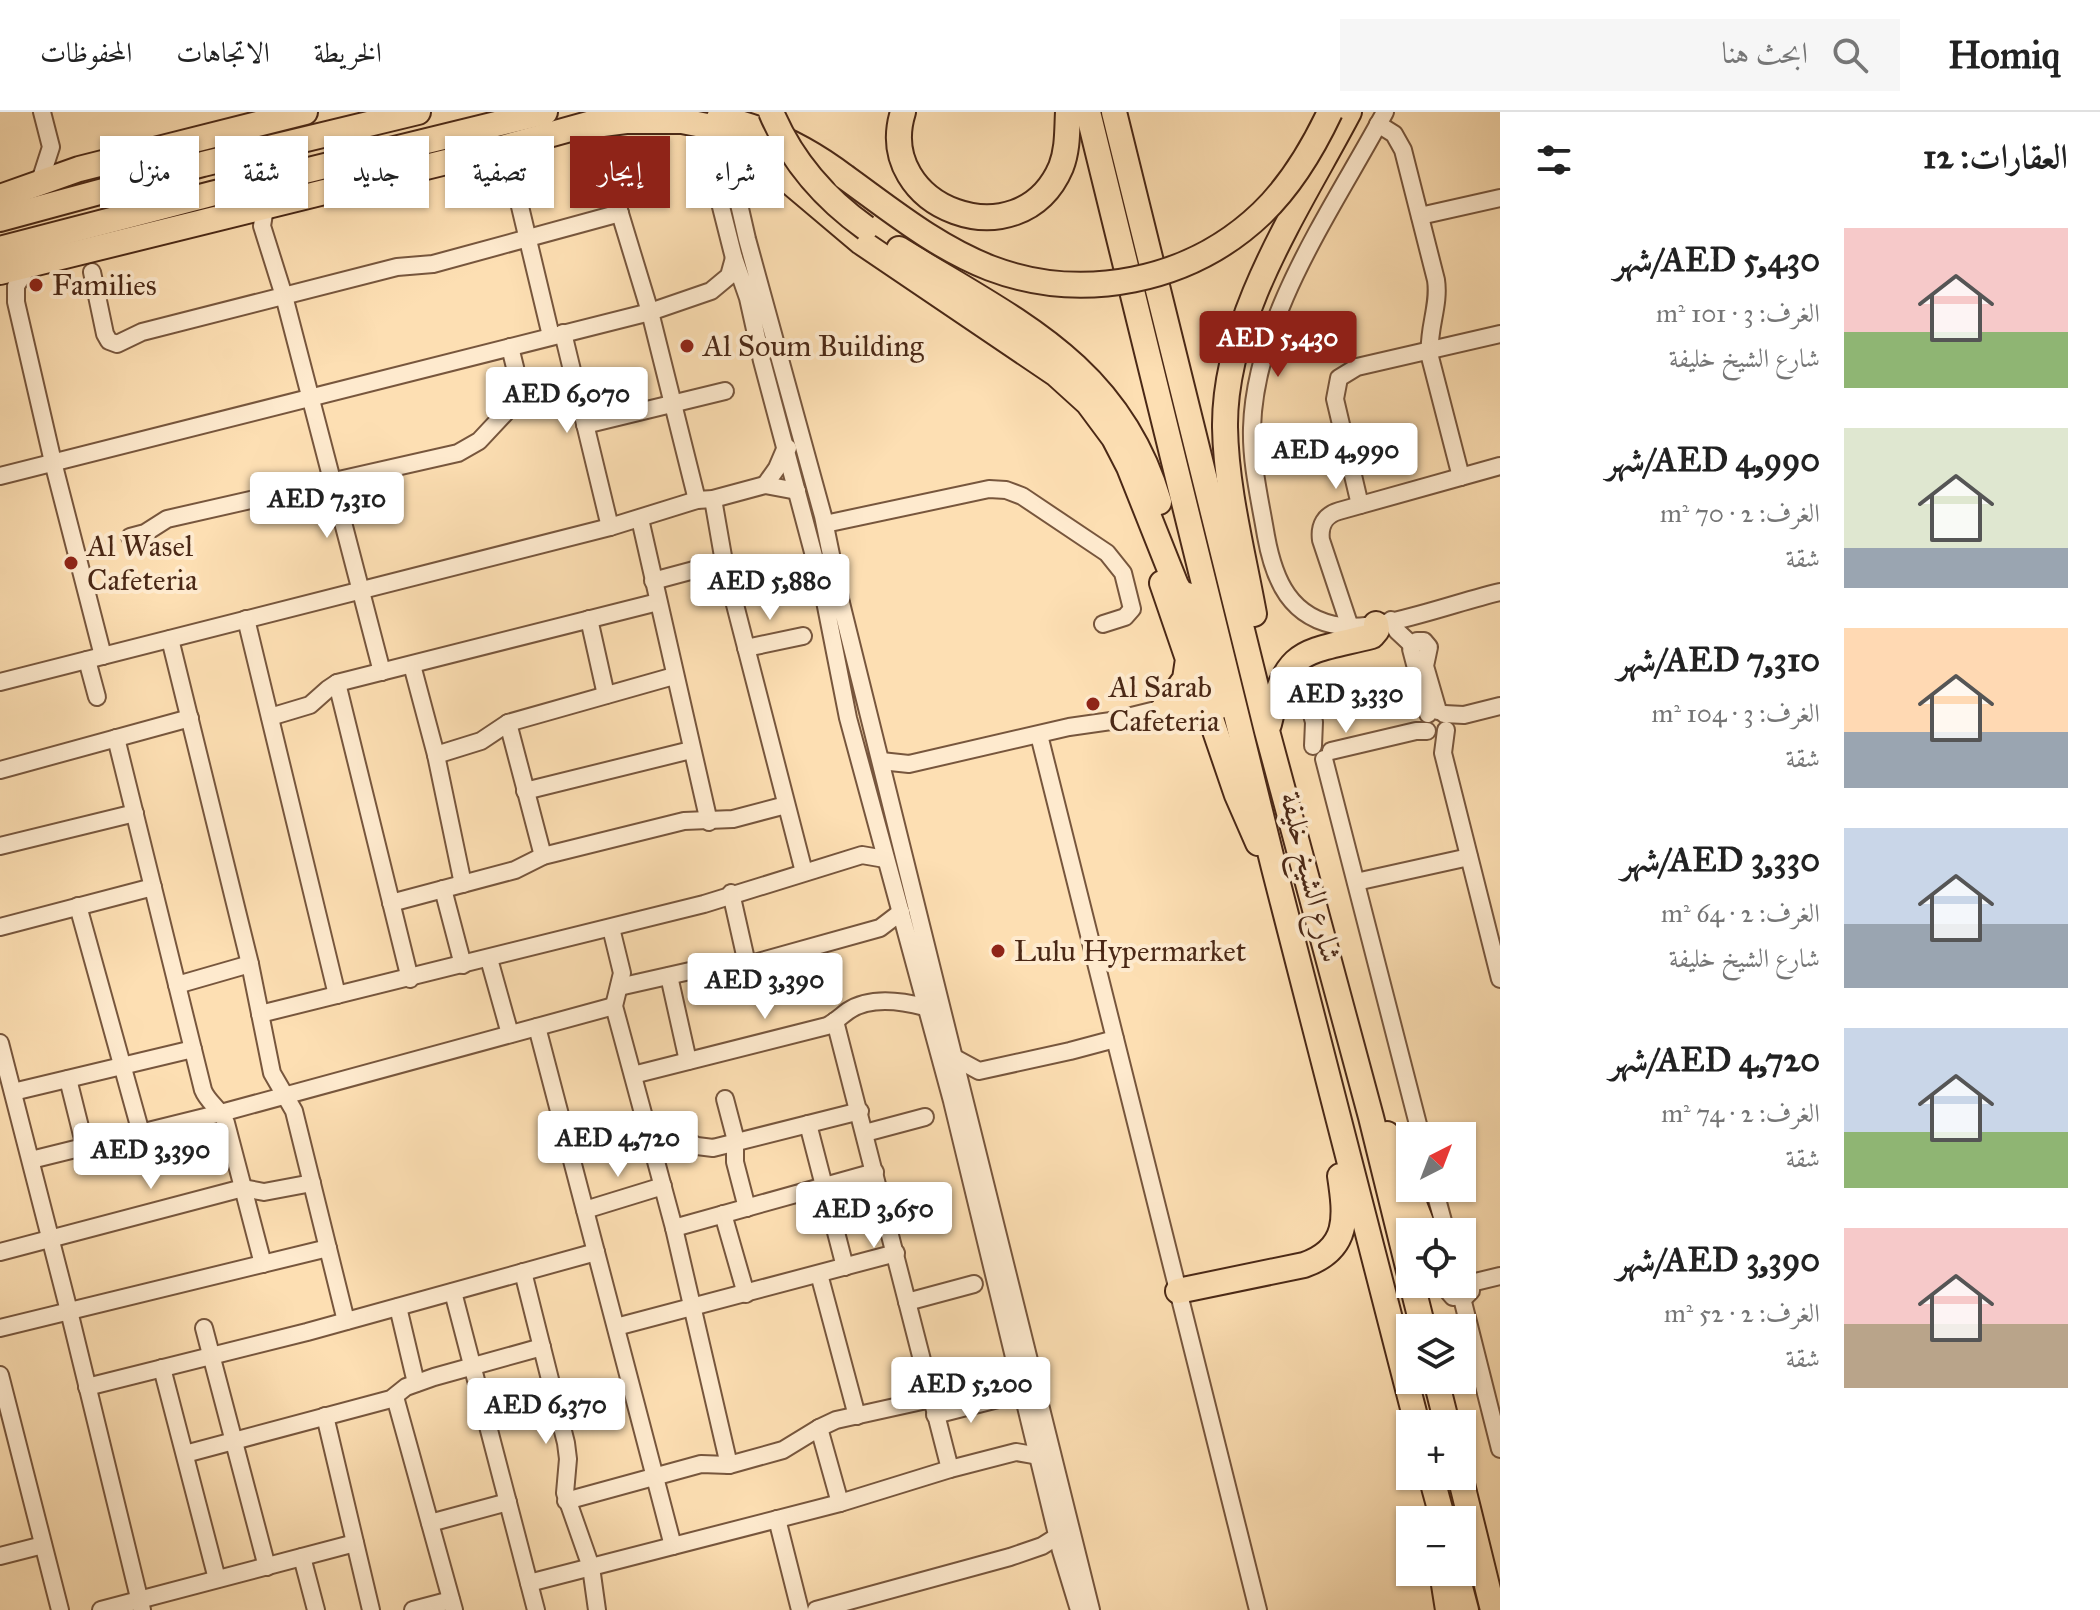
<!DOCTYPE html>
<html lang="ar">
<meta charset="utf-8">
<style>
:root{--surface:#fff;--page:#f6f6f6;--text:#222;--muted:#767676;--line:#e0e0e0;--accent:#8f2418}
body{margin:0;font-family:"IM FELL Great Primer",Amiri,serif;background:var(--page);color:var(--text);direction:rtl;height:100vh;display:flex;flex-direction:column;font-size:30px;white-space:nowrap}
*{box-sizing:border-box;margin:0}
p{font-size:26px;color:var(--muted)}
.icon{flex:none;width:44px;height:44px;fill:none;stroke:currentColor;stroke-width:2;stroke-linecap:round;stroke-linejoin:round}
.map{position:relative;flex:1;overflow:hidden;direction:ltr}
.panel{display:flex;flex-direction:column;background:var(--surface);width:600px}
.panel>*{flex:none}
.hud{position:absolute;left:24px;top:24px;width:760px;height:72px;direction:rtl;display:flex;gap:16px}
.needle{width:52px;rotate:42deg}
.fabs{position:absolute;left:1396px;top:1010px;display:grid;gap:16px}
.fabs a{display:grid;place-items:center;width:80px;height:80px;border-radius:0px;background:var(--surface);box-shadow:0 2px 6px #0004;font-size:40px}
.price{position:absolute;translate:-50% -68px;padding:0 18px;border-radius:8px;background:#fff;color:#222;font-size:26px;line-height:52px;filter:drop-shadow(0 2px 4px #0008)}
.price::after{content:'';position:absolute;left:50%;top:48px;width:24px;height:18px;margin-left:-12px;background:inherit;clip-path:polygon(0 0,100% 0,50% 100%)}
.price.on{background:var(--accent);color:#fff}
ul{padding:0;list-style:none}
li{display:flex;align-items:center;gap:24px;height:200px;padding:0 32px}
li span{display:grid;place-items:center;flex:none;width:224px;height:160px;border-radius:0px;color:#555}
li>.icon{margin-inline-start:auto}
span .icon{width:96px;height:96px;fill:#fffc;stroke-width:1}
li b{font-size:34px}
h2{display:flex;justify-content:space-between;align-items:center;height:96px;padding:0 32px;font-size:34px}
.tag{padding:0 28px;border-radius:0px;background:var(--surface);box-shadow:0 2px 6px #0004;font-size:28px;line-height:72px}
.tag.on{background:var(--accent);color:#fff}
header{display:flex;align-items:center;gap:48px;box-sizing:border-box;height:112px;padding:0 40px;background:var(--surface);border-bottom:2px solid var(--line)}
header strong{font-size:38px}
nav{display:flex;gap:44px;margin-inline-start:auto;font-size:28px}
.search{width:560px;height:72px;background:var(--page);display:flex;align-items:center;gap:20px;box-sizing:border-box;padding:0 28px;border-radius:0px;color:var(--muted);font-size:30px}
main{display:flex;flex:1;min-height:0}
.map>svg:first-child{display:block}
</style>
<header>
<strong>Homiq</strong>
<div class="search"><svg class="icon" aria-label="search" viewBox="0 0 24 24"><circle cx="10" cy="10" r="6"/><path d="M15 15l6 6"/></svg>ابحث هنا</div>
<nav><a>الخريطة</a><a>الاتجاهات</a><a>المحفوظات</a></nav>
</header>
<main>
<section class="panel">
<h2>العقارات: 12<svg class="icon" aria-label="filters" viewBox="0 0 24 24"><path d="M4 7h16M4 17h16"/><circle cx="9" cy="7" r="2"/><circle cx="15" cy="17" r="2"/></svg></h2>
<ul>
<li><span style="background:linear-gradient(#f6c9c9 65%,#8fb573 0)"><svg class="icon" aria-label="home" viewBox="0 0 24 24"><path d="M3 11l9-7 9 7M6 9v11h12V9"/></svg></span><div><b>AED 5,430/شهر</b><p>الغرف: 3 · 101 m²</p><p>شارع الشيخ خليفة</p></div></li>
<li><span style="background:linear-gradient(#dfe7d0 75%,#9aa5b1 0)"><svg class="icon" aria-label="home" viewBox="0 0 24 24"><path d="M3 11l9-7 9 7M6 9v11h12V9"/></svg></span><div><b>AED 4,990/شهر</b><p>الغرف: 2 · 70 m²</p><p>شقة</p></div></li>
<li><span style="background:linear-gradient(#ffd9b3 65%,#9aa5b1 0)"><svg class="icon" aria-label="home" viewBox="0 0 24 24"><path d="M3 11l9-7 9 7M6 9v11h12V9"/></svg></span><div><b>AED 7,310/شهر</b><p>الغرف: 3 · 104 m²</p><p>شقة</p></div></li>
<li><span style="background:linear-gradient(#c9d6e8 60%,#9aa5b1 0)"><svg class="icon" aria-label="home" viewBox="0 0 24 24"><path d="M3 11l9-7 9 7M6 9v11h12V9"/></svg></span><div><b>AED 3,330/شهر</b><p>الغرف: 2 · 64 m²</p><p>شارع الشيخ خليفة</p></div></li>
<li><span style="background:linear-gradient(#c9d6e8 65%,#8fb573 0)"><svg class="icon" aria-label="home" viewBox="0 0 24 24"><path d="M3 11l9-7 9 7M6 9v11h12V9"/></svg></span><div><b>AED 4,720/شهر</b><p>الغرف: 2 · 74 m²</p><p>شقة</p></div></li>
<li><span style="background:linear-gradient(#f6c9c9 60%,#b9a48a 0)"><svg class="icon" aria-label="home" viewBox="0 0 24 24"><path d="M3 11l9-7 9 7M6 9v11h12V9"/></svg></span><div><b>AED 3,390/شهر</b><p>الغرف: 2 · 52 m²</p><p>شقة</p></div></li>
</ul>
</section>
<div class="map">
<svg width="1500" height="1498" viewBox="0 0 1500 1498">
<rect width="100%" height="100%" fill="#fddfb3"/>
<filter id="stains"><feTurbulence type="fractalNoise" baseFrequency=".0025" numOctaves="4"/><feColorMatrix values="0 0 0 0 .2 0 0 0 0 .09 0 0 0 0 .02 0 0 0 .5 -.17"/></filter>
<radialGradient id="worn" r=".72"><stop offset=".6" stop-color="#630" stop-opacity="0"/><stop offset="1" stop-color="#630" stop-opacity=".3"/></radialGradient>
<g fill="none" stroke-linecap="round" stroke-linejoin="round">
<!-- minor casing -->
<g stroke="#77563d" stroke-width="20">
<g id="minor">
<path d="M1385,0C1334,95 1255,205 1252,316C1251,352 1260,388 1266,424C1274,468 1290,507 1341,514C1379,520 1459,489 1500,480"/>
<path d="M1378,12L1394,22L1403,38L1436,168C1440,194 1427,218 1430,245L1461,365"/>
<path d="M491,39L502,46L512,61L551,224"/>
<path d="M608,62L650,200L697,388"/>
<path d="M40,69L51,35L42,0"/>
<path d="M265,96L262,114L284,184L382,560"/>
<path d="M1420,104L1500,86"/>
<path d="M29,153L16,174V190L53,350L103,544"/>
<path d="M92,160L105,222L109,229L117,232L142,220L397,155L433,152L620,101"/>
<path d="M563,221L610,415"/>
<path d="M510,235L524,292"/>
<path d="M585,313L725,279"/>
<path d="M0,364L650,200L711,179L729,164L734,146"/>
<path d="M765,373L777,356L786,335L788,336"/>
<path d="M713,387L724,450L804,760"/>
<path d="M1360,393L1335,287L1339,266L1357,255L1500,222"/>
<path d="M640,407L709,710"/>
<path d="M825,412L989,377L1006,378L1022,384L1107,441L1123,461L1132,497L1125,505L1103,512"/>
<path d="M130,425L145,421L167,407L458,341L479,329L508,298L576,275"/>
<path d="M653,469L724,450"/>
<path d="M246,507L337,883"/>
<path d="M589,507L606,583"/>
<path d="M1391,508L1397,519L1412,533"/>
<path d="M1350,515L1321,428C1319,413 1325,403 1339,399L1500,354"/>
<path d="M170,527L250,852L272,961L294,999L346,1209"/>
<path d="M746,536L803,524"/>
<path d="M87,548L97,585"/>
<path d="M412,553L436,643L463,772"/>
<path d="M0,570L610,415L697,388L713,387L765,373L797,379"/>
<path d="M337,571L410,867"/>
<path d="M1303,572L1314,610L1313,634"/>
<path d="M1428,602L1411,537L1417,529H1424L1429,535L1425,554L1438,599"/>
<path d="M1444,602L1464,603L1500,594"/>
<path d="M270,605L310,593L328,577L337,571L658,490"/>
<path d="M508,611L543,744"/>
<path d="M1446,618L1443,641L1500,867"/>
<path d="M1039,623L1258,1498"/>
<path d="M116,626L203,978C208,991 221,997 226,1011L263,1152"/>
<path d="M1331,639L1416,619H1427"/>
<path d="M436,643L481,629L508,611L674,564"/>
<path d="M1324,647L1421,1024"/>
<path d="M881,649L909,652L1069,615L1111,609L1164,596"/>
<path d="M0,658L190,606"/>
<path d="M525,679L691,638"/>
<path d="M0,734L135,701"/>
<path d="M1356,770L1469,745"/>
<path d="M443,777L463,853"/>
<path d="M731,781L747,852"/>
<path d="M391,791L515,758L543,744L684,709L733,707L786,693"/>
<path d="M78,794L141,1021"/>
<path d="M0,815L153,775"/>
<path d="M611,816L622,861L614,894L674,1116L729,1353"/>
<path d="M489,847L510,922"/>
<path d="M669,864L688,949"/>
<path d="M177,873L250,852"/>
<path d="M619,875L721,852L740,855L880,816L901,800"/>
<path d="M260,902L704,792L862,743L885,747"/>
<path d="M835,909L950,1357"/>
<path d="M537,915L673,1434"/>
<path d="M0,931L69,1199L142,1498"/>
<path d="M955,946L979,959L1070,939L1115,927"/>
<path d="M633,963L827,914C835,910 841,904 848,899C870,884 902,889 925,895"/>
<path d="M68,967L85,1035"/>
<path d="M13,980L193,937"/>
<path d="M725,987L735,1025V1050L747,1096"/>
<path d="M808,1012L845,1155"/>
<path d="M865,1021L925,1005"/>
<path d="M651,1028L674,1022L697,1034L713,1036L860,999"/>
<path d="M31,1048L221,1001L614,894"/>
<path d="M1434,1076L1446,1120"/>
<path d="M585,1098L663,1074"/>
<path d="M723,1102L746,1182"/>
<path d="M674,1116L875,1060"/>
<path d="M0,1140L243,1076L264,1080L312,1071"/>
<path d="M523,1160L566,1331L568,1347L565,1381L591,1455L597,1498"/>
<path d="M819,1162L857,1304"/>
<path d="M1471,1171L1500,1164"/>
<path d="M1446,1172L1447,1178L1453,1185L1466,1184L1471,1179V1171L1462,1161"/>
<path d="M453,1180L536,1498"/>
<path d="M1462,1186L1500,1337"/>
<path d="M907,1190L974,1172"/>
<path d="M398,1195L416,1271"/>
<path d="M616,1215L896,1141"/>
<path d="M0,1216L328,1136"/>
<path d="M204,1216L267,1455"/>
<path d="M162,1256L217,1467"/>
<path d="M0,1263L60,1498"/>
<path d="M87,1275L307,1220L596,1140"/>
<path d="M395,1285L454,1498"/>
<path d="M935,1303L998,1287"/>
<path d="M325,1304L371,1498"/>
<path d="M819,1316L840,1391"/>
<path d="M185,1342L391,1287L406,1275L434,1265L542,1235"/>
<path d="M566,1389L701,1352L729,1353L783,1338L819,1316L836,1308L931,1287"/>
<path d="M777,1407L800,1498"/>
<path d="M430,1411L508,1390"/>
<path d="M0,1444L43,1433"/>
<path d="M302,1445L316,1498"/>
<path d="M529,1471L840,1391L950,1357L1016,1340L1039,1344"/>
<path d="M101,1498L355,1431"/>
<path d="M413,1498L451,1488"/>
<path d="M816,1498L1010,1445L1042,1434L1058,1424"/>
<path d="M1079,1498L1061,1439L952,989L848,606L822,474L762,249L748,186L734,146L717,79L706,56L708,46L716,39L731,41L737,55L736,79L747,127L823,404L841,491L1091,1498"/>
</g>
</g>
<!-- highway casing -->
<g stroke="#4a2816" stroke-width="28">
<g id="highway">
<path d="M903,0C873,96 1020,151 1061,55C1068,37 1067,18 1068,0"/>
<path d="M1088,0L1274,756L1417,1312"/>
<path d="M1114,0L1267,619L1371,1005L1410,1163"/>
<path d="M719,6C767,16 807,36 845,65"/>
<path d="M587,14L626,9H682L712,15L740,28L861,130L1056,262L1088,291L1114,326L1129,355L1176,473L1190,496"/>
<path d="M0,85L79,57L305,0"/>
<path d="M0,107L203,52L418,0"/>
<path d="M0,137L211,82L545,0"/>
<path d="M899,137C1013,208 1118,251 1159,390"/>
<path d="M0,160L491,39L599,9"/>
<path d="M1162,471L1188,547L1185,567L1164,596"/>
<path d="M1187,483L1220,594"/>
<path d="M1254,502C1243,441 1226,377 1225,315C1224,205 1299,95 1349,0"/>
<path d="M1164,596L1196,594L1206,600L1212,610L1237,683L1258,731"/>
<path d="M1269,612C1287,535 1300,542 1372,524L1377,518L1376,512"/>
<path d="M1387,1022L1425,1120"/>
<path d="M1412,1172L1423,1216"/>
<path d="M1178,1179L1304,1153C1350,1137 1346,1104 1340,1064"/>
<path d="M1436,1268L1447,1312"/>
<path d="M1431,1364L1443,1408"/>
<path d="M1460,1364L1493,1498"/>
<path d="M1442,1460L1448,1498"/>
<path d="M1456,1460L1466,1498"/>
</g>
</g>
<!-- minor -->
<use href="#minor" stroke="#feeace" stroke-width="16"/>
<!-- highway -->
<use href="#highway" stroke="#fddfb3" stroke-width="24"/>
<!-- highway-bridge casing -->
<g stroke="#4a2816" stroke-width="28" stroke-linecap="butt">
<g id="highway-bridge">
<path d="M771,0C791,48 824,86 866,116"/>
<path d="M845,65C891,98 936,135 990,156C1082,191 1190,170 1262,101C1291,73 1313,36 1330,0"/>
</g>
</g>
<!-- highway-bridge -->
<use href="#highway-bridge" stroke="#fddfb3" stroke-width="24"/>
</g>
<!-- markers -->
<g fill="#8f2418" stroke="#feeace" stroke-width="3">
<circle cx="36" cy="173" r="8"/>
<circle cx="687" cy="234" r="8"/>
<circle cx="71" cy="451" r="8"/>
<circle cx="1093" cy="592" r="8"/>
<circle cx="998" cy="839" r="8"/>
</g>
<g text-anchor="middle" stroke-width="8" stroke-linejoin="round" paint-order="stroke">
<!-- poi labels -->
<g font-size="30" fill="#4a2816" stroke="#feeace" text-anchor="start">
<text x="52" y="183">Families</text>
<text x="703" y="244">Al Soum Building</text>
<text x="87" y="444">Al Wasel<tspan x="87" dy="34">Cafeteria</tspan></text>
<text x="1109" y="585">Al Sarab<tspan x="1109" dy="34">Cafeteria</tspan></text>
<text x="1014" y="849">Lulu Hypermarket</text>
</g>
<!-- street labels -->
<g font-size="30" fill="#4a2816" stroke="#feeace">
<text transform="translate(1311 765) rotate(76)" y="10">شارع الشيخ خليفة</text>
</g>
</g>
<rect width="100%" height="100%" filter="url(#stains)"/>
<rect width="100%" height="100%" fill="url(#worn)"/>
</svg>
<div class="fabs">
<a><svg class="needle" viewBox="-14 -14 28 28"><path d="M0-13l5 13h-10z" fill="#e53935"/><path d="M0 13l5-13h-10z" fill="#767676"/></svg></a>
<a><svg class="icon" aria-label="locate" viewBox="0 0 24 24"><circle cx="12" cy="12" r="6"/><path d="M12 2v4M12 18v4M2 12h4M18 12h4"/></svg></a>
<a><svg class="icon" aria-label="layers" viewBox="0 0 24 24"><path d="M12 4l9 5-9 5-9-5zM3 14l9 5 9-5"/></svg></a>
<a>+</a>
<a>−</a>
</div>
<b class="price on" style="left:1278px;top:267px">AED 5,430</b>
<b class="price" style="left:567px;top:323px">AED 6,070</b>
<b class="price" style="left:1336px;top:379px">AED 4,990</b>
<b class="price" style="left:327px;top:428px">AED 7,310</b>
<b class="price" style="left:770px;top:510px">AED 5,880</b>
<b class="price" style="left:1346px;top:623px">AED 3,330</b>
<b class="price" style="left:765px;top:909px">AED 3,390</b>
<b class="price" style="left:618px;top:1067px">AED 4,720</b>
<b class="price" style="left:151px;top:1079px">AED 3,390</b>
<b class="price" style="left:874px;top:1138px">AED 3,650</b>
<b class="price" style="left:971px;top:1313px">AED 5,200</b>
<b class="price" style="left:546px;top:1334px">AED 6,370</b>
<div class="hud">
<a class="tag">شراء</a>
<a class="tag on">إيجار</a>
<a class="tag">تصفية</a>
<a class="tag">جديد</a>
<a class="tag">شقة</a>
<a class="tag">منزل</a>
</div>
</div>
</main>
